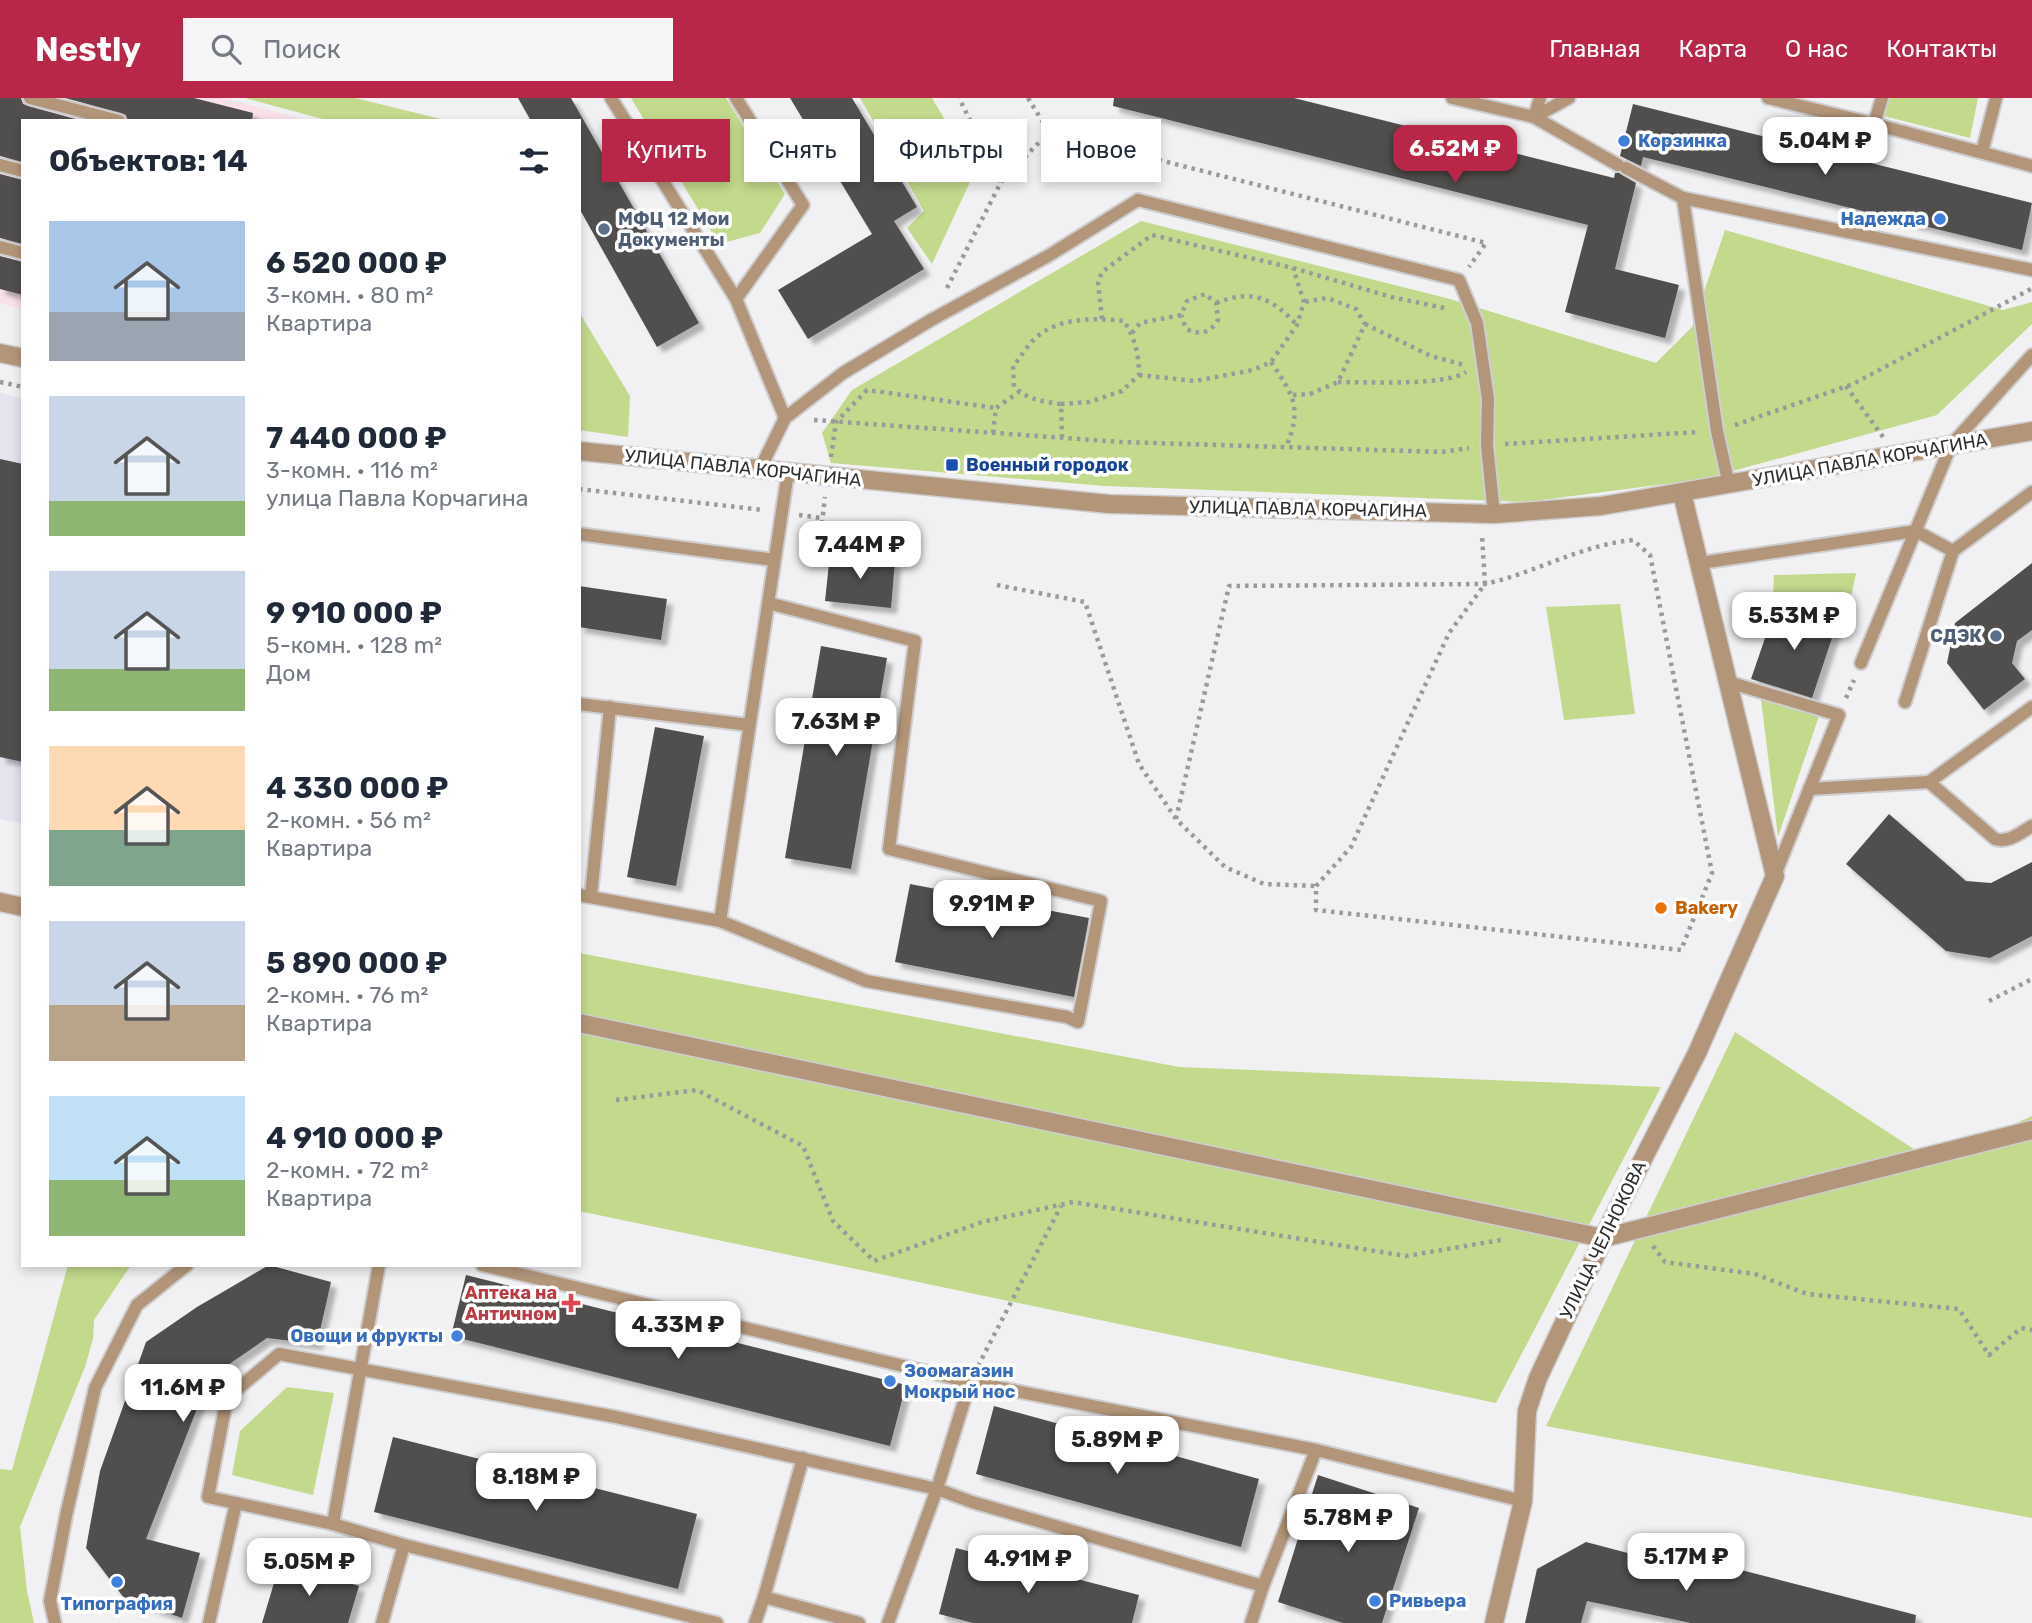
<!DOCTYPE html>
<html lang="ru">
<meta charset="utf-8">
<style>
:root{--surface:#fff;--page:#f6f6f7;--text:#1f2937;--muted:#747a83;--accent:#b82648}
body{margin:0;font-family:Rubik,sans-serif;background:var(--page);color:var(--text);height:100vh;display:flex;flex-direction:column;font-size:26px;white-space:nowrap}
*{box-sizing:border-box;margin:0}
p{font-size:23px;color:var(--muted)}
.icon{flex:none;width:38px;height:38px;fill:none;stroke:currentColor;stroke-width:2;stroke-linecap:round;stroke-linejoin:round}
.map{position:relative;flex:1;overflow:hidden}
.details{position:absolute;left:21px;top:21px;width:560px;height:1148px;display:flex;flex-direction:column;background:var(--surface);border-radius:0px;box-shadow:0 4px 10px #0003}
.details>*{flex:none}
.top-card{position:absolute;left:602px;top:21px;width:665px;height:63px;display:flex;gap:14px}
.price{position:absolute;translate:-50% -60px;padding:0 16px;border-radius:14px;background:#fff;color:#222;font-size:23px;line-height:46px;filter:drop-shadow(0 2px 4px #0008)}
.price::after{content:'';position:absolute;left:50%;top:42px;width:21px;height:16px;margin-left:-10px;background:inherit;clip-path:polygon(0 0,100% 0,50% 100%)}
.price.active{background:var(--accent);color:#fff}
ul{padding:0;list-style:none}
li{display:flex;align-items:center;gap:21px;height:175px;padding:0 28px}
li span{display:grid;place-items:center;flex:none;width:196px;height:140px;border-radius:0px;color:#555}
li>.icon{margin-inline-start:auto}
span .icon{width:84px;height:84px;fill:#fffc;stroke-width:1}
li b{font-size:30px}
h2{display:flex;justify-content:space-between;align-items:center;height:84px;padding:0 28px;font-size:30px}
.tag{padding:0 24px;border-radius:0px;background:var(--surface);box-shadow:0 4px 10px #0003;font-size:24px;line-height:63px}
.tag.active{background:var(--accent);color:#fff}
header{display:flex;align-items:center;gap:42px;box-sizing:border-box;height:98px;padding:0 35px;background:var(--accent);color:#fff}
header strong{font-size:33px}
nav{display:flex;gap:38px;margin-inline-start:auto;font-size:24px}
.search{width:490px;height:63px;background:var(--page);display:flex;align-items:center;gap:18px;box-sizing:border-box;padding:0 24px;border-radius:0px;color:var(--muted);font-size:26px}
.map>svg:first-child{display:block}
</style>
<header>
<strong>Nestly</strong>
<div class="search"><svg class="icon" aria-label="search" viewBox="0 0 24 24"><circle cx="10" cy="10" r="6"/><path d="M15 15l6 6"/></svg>Поиск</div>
<nav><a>Главная</a><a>Карта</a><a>О нас</a><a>Контакты</a></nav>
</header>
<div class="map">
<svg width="2032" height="1525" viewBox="0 0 2032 1525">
<defs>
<filter id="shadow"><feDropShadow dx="6" dy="6" stdDeviation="2" flood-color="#0004"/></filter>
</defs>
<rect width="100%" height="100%" fill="#f1f1f4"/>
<!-- built -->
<path fill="#e4e4ee" d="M0,295L23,300V726L0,721Z"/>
<!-- industrial -->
<path fill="#f9e0ea" d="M0,0H224L310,23H23V211L0,205Z"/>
<!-- green -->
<g fill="#c3d98c">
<path d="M245,0H355L449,23H330Z"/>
<path d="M631,0H726L785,96L760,135L719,146Z"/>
<path d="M860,0H932L975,73L932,166L907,130L924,113Z"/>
<path d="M1889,0H1978L1970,40L1884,18Z"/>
<path d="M1141,123L1450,201L1656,265L1692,229L1725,132L2003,212L2032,204V226L1937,317L1704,381L1526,404L1105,388L831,365L822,335L852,292Z"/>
<path d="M579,214L630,298L628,339L579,332Z"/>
<path d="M1856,475L1851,500H1773L1774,477Z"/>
<path d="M1620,506L1635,616L1564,622L1546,509Z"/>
<path d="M1761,601L1819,618L1778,739Z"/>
<path d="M579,855L1179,969L1661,989L1496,1305L579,1113Z"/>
<path d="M1735,934L1932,1063L2032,1018V1420L1546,1328Z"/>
<path d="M68,1167H131L94,1222L93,1241L85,1269L20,1429L27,1493L34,1525H0V1371L12,1372Z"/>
<path d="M287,1289L334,1295L313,1397L232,1377L240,1333Z"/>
</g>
<!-- building -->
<g fill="#514f4e" filter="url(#shadow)">
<path d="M0,0H21L23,6L28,8L83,23H23V64L0,58Z"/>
<path d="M65,0H194L253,15L252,23H128L126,17L121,15Z"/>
<path d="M518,0H571L699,225L657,249L579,110V23H531Z"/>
<path d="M790,0H852L917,109L894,123L924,171L808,241L778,192L872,136Z"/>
<path d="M1114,0H1294L1614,80L1615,75H1619L1636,85L1615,171L1679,187L1665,240L1565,214L1588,127L1113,8Z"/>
<path d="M1633,6L2032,105L2022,152L1643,59L1641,68L1620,58Z"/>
<path d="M0,76L23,82V146L0,140Z"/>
<path d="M0,158L23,164V197L0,191Z"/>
<path d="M0,361L23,366V664L0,659Z"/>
<path d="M830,456L895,463L891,510L825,503Z"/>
<path d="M2032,465V532L2017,543L2012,565L2025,581L1984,612L1947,565L1955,525Z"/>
<path d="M579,488L667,501L661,542L579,529Z"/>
<path d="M1776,508L1836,528L1812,600L1751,581Z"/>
<path d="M821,548L887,560L851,771L785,760Z"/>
<path d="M655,629L704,638L676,788L627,779Z"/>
<path d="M1889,716L1966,783L1991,785L2032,764V838L1990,860L1946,853L1846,766Z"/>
<path d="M910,786L1089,820L1074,899L895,864Z"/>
<path d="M269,1167L331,1184L317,1246L267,1240L209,1280L146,1441L200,1455L182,1520L124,1500L86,1450L100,1373L146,1244L197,1209Z"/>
<path d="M466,1177L906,1287L890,1348L451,1238Z"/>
<path d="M994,1308L1259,1381L1241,1449L976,1376Z"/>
<path d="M393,1339L697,1416L678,1491L374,1414Z"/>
<path d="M1318,1377L1419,1410L1382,1525H1343L1278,1504Z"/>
<path d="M1586,1444L1711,1477L1714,1465L1916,1517L1915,1525H1691L1587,1503L1581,1525H1525L1537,1471Z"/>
<path d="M956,1450L1139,1497L1132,1525H973L939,1516Z"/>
<path d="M280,1465L359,1488L348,1525H262Z"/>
</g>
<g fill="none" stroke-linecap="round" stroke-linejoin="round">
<!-- service casing -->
<g stroke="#ceced1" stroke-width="16">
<g id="service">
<path d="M30,0L119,23"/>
<path d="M611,0L736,201L785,320"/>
<path d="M1452,0L1534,19L1569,0"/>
<path d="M1540,0L1534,19L1618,67"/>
<path d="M1768,0L1874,26L1882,0"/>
<path d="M1874,26L2032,68"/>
<path d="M1982,54L1996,0"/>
<path d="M0,67L23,73"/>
<path d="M1626,70L1683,100L2032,172"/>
<path d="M1683,100L1717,333L1729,387"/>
<path d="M0,149L23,155"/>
<path d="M736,201L803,107L736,0"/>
<path d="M760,371L785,320L843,275L931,222L1048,158L1138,102L1459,182L1477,225L1488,301L1487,347L1494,416"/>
<path d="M579,436L774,462"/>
<path d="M1953,453L2032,394"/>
<path d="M1700,465L1916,433L1953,453L1905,604"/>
<path d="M768,505L915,543L889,751L1101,803L1078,924L1067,919L866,883L720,823L788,374"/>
<path d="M1861,565L1951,347L2032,257"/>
<path d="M1728,584L1839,617L1775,777"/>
<path d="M579,606L749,627"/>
<path d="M1929,684L1995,741C2009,745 2020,735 2032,728"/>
<path d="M1809,691L1929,684L2032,609"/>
<path d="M579,797L720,823"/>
<path d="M591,798L610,609"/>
<path d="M482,1167L970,1284L1316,1352L1523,1403"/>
<path d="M333,1426L379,1167"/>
<path d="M764,1499L803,1360"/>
<path d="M55,1525L50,1503L66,1418L95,1290L137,1207L187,1167"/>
<path d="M209,1525L236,1405"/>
<path d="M382,1525L404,1447"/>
<path d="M717,1525L404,1447L333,1426L208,1399L227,1300L279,1256L616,1319L937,1391L970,1284"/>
<path d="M755,1525L764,1499L859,1525"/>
<path d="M888,1525L937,1391L972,1404L1263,1488"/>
<path d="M1251,1525L1263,1488L1316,1352"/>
</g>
</g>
<!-- minor casing -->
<g stroke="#ceced1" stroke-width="21">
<g id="minor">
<path d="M0,255L23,260"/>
<path d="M579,353L1109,406L1494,416L1601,408L2032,333"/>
<path d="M0,804L23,809"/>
<path d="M579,925L1603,1140L2032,1032"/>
<path d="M1494,1525L1523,1403L1527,1313L1538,1280L1614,1118L1697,955L1775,778L1682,395"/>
</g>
</g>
<!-- path -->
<g stroke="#9a9a9c" stroke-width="4.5" stroke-dasharray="3.5 5" stroke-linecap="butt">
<path d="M1028,0L1049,34L1486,145L1469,169"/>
<path d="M1001,84L1049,34"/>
<path d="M947,190L1001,84L959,0"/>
<path d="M1216,205C1252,191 1271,199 1297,227"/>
<path d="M1102,221L1098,184L1102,174L1152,137L1293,170L1391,199L1449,211"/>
<path d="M1365,226L1431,258L1464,267"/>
<path d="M1132,235L1140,225L1181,217L1187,203L1205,196L1216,205L1218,222C1209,236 1201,237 1186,231L1181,217"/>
<path d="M1271,264C1293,297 1303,309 1286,349"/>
<path d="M1139,277L1195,283L1253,272L1271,264L1297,227L1304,204L1293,170"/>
<path d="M0,284L23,289"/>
<path d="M1338,284C1366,284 1446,288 1466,274"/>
<path d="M1846,288L1883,339"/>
<path d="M1293,297L1310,296L1338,284L1365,226L1356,211L1327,200L1304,204"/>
<path d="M1061,306L1089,304L1122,293L1139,277C1139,257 1135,240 1124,223C1097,220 1060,219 1038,238C1028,246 1021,259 1013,268L1014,289C1031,303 1041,303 1061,306L1062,339"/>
<path d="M814,322L1121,344L1442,354L1469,350"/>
<path d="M1735,327L1853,286L2031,191"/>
<path d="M993,335L996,310L1019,294"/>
<path d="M1505,346L1699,334"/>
<path d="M831,359L836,324L867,292L996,310"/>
<path d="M579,391L763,412"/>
<path d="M799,417L822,420"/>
<path d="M817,468L825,399"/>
<path d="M997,487L1085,504L1139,666L1176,721L1225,769L1264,786L1316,788"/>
<path d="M1846,600L1854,582"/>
<path d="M1176,721L1229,488L1485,486C1535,475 1581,447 1633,442L1650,457L1712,775L1681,852L1316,812V788L1351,749L1449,535L1485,486L1482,438"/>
<path d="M1989,903L2032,881"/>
<path d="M616,1002L697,992L803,1048L833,1123L874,1163L982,1124L1073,1104L1406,1158L1501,1142"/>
<path d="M1653,1148L1665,1164L1755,1176L1807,1196L1959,1211L1989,1257L2021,1230L2032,1232"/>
<path d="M978,1268L1061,1108"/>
</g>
<!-- service -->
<use href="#service" stroke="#b39679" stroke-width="12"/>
<!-- minor -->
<use href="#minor" stroke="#b39679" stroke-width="18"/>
</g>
<!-- markers -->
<g fill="#3f7fe0" stroke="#fff" stroke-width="2.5">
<circle cx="1624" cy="43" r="7"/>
<circle cx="1940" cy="121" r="7"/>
<circle cx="457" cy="1238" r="7"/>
<circle cx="890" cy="1283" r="7"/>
<circle cx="117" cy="1484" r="7"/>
<circle cx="1375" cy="1503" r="7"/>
</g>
<g fill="#5c6f8a" stroke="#fff" stroke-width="2.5">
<circle cx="604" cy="131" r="7"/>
<circle cx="1996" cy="538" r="7"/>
</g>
<rect fill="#1a4fb4" stroke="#fff" stroke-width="2.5" x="945" y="360" width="14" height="14" rx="3.5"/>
<circle fill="#e8710a" stroke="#fff" stroke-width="2.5" cx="1661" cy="810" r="7"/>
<path fill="#e0444e" stroke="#fff" stroke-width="2.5" d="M567.5 1194.5h7v7h7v7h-7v7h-7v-7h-7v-7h7z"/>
<g text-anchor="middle" stroke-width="7" stroke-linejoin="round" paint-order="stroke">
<!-- shop labels -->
<g font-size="18" font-weight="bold" fill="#366cbe" stroke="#fff" text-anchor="start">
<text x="1638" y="49">Корзинка</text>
<text x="1926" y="127" text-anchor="end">Надежда</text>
<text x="443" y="1244" text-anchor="end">Овощи и фрукты</text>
<text x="904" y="1279">Зоомагазин<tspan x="904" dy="21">Мокрый нос</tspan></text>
<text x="1389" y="1509">Ривьера</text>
<text x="117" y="1512" text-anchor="middle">Типография</text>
</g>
<!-- service labels -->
<g font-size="18" font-weight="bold" fill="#4e5e75" stroke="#fff" text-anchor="start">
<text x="618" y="127">МФЦ 12 Мои<tspan x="618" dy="21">Документы</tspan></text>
<text x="1982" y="544" text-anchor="end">СДЭК</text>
</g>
<!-- street labels -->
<g font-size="18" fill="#2e2e2f" stroke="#fff">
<text transform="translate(1870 362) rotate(-10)" y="6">УЛИЦА ПАВЛА КОРЧАГИНА</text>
<text transform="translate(743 370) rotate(6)" y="6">УЛИЦА ПАВЛА КОРЧАГИНА</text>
<text transform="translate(1308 411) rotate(1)" y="6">УЛИЦА ПАВЛА КОРЧАГИНА</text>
<text transform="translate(1603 1142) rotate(-64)" y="6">УЛИЦА ЧЕЛНОКОВА</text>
</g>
<!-- transit labels -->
<g font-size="18" font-weight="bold" fill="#164399" stroke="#fff" text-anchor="start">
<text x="966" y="373">Военный городок</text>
</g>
<!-- food labels -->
<g font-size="18" font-weight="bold" fill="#c56008" stroke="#fff" text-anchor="start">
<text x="1675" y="816">Bakery</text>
</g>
<!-- health labels -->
<g font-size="18" font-weight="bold" fill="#be3a42" stroke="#fff" text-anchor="end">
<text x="557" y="1201">Аптека на<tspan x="557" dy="21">Античном</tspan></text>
</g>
</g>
</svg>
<b class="price" style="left:1825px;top:79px">5.04M ₽</b>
<b class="price active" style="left:1455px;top:87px">6.52M ₽</b>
<b class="price" style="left:860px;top:483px">7.44M ₽</b>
<b class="price" style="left:1794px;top:554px">5.53M ₽</b>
<b class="price" style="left:836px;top:660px">7.63M ₽</b>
<b class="price" style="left:992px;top:842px">9.91M ₽</b>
<b class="price" style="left:678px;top:1263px">4.33M ₽</b>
<b class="price" style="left:183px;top:1326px">11.6M ₽</b>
<b class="price" style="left:1117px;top:1378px">5.89M ₽</b>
<b class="price" style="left:536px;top:1415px">8.18M ₽</b>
<b class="price" style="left:1348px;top:1456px">5.78M ₽</b>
<b class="price" style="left:1686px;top:1495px">5.17M ₽</b>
<b class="price" style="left:1028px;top:1497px">4.91M ₽</b>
<b class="price" style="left:309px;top:1500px">5.05M ₽</b>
<div class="top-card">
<a class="tag active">Купить</a>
<a class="tag">Снять</a>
<a class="tag">Фильтры</a>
<a class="tag">Новое</a>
</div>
<section class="details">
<h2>Объектов: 14<svg class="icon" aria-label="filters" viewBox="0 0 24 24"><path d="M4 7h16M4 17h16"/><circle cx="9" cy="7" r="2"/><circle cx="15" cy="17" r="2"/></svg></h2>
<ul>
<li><span style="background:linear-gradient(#a9c7e8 65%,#9aa5b1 0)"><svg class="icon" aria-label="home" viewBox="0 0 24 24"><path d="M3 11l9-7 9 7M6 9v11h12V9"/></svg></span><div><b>6 520 000 ₽</b><p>3-комн. · 80 m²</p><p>Квартира</p></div></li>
<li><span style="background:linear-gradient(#c9d6e8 75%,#8fb573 0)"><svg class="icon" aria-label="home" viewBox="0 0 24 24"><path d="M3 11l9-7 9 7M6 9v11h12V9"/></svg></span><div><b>7 440 000 ₽</b><p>3-комн. · 116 m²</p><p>улица Павла Корчагина</p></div></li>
<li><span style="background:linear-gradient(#c9d6e8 70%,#8fb573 0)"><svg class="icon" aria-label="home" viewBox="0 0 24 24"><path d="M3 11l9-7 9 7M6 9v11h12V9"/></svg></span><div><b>9 910 000 ₽</b><p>5-комн. · 128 m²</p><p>Дом</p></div></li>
<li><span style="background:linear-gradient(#ffd9b3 60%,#7fa58c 0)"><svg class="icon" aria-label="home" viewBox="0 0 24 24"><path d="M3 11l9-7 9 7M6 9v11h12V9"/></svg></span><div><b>4 330 000 ₽</b><p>2-комн. · 56 m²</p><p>Квартира</p></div></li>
<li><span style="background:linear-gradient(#c9d6e8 60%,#b9a48a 0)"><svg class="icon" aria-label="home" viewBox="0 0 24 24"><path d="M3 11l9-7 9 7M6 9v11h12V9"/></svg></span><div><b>5 890 000 ₽</b><p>2-комн. · 76 m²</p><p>Квартира</p></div></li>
<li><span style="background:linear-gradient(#bfe0f5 60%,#8fb573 0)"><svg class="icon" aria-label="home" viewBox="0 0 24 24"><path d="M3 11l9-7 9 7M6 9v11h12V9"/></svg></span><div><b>4 910 000 ₽</b><p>2-комн. · 72 m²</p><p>Квартира</p></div></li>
</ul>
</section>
</div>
